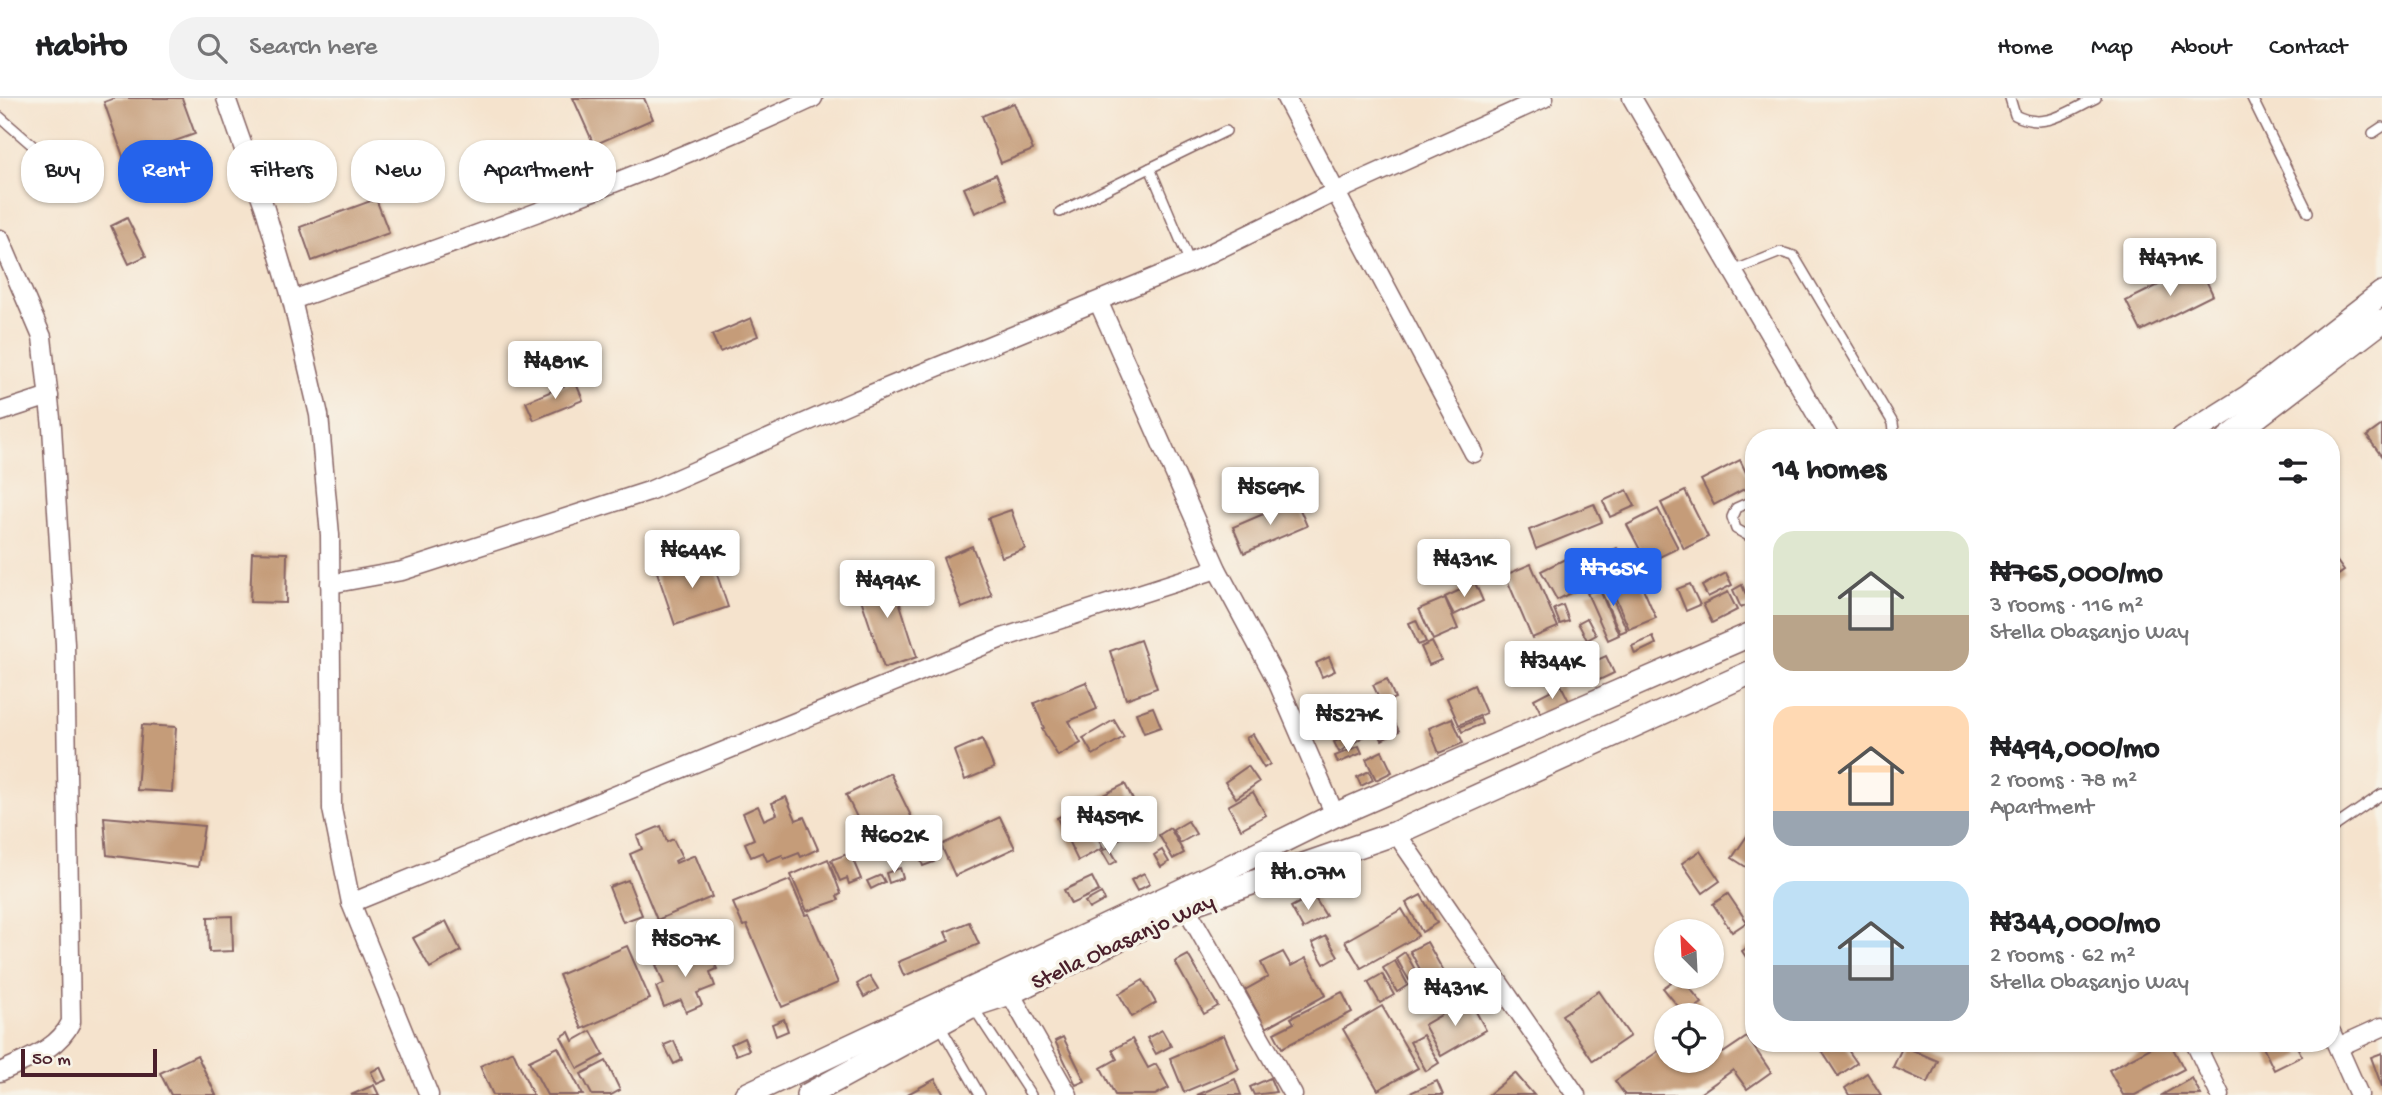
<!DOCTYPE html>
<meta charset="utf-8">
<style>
:root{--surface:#fff;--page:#f2f2f2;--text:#202124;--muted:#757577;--line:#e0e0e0;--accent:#2563eb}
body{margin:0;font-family:"Gochi Hand",sans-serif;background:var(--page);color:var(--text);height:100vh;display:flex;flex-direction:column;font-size:26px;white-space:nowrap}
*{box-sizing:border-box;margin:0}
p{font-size:23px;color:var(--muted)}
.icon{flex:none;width:38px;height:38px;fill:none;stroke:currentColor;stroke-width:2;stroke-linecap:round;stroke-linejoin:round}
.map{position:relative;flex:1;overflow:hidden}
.side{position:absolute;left:1745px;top:331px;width:595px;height:623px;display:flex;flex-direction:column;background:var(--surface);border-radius:28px;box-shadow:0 2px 5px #0004}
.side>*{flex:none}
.hud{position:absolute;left:21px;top:42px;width:665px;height:63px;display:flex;gap:14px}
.needle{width:46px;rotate:336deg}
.fabs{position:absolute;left:1654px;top:821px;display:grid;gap:14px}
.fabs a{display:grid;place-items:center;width:70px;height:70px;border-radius:50%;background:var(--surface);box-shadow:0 2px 5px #0004;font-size:35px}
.scale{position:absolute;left:21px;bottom:18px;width:136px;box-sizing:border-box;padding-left:7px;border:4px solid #4a1f2b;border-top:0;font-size:19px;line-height:24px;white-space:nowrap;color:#4a1f2b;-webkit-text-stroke:5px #f7f3e8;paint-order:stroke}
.price{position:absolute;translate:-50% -60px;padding:0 16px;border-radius:7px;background:#fff;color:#222;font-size:23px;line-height:46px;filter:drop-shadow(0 2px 4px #0008)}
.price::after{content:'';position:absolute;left:50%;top:42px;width:21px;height:16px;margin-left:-10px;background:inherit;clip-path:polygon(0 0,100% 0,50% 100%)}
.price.on{background:var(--accent);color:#fff}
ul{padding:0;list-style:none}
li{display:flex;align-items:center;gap:21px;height:175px;padding:0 28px}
li span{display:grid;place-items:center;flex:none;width:196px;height:140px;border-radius:21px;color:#555}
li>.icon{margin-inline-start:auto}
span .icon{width:84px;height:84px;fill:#fffc;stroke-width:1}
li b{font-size:30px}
h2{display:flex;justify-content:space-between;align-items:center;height:84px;padding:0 28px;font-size:30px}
.tag{padding:0 24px;border-radius:28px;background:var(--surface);box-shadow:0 2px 5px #0004;font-size:24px;line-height:63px}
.tag.on{background:var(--accent);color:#fff}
header{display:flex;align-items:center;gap:42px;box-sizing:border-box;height:98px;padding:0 35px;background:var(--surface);border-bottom:2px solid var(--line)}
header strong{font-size:33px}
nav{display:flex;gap:38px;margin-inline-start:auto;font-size:24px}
.search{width:490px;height:63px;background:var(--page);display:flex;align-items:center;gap:18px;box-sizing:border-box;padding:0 24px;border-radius:28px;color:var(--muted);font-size:26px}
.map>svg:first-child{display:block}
</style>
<header>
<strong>Habito</strong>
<div class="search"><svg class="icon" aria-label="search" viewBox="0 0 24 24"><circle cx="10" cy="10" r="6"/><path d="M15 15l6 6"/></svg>Search here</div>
<nav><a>Home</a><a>Map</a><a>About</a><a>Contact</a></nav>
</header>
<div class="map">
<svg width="2382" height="997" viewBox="0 0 2382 997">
<rect width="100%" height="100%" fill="#f7f3e8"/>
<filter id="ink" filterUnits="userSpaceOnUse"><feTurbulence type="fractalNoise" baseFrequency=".0143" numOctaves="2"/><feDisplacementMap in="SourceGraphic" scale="14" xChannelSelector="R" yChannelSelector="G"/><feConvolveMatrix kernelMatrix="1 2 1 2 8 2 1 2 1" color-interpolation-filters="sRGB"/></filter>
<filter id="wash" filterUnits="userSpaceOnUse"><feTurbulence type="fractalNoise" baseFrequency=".00686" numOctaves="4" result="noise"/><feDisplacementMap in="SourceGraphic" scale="28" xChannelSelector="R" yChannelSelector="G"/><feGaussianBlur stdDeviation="1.57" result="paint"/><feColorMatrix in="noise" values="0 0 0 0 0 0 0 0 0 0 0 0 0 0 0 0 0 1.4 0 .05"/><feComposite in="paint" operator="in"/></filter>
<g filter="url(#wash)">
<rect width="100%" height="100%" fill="#f5e3cd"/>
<g id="blocks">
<!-- building -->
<g fill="#c59c79">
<path d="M115,0H182L195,36L124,61L104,4Z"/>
<path d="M573,0H644L653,21L594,47Z"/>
<path d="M1014,5L1033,52L1001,65L982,18Z"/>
<path d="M996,76L1007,101L975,115L964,90Z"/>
<path d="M376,101L389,135L312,163L300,129Z"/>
<path d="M127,120L146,158L129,166L111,128Z"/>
<path d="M2199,167L2213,197L2141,233L2126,203Z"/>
<path d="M751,220L758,238L720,254L712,237Z"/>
<path d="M575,283L583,302L534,322L526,304Z"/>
<path d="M2382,327V359L2367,338Z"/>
<path d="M1740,362L1752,387L1714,407L1701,382Z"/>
<path d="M1627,392L1635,408L1610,419L1603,403Z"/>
<path d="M1685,393L1708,439L1684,451L1661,405Z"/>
<path d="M1296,402L1307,428L1244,455L1233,429Z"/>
<path d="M1594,406L1602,424L1536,451L1529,432Z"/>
<path d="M1658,411L1678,450L1647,465L1627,427Z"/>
<path d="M1011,412L1025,451L1002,459L988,420Z"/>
<path d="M972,448L992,498L962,510L943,460Z"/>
<path d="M1617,450L1621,457L1597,469L1594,461Z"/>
<path d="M252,454L287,455L286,505L250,504Z"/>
<path d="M1579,454L1594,483L1557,502L1541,473Z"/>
<path d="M2331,455L2344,473L2331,482Z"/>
<path d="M710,456L728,509L675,527L657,474Z"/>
<path d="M1629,458L1656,520L1629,531L1602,469Z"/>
<path d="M1531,466L1558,529L1532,540L1505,477Z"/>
<path d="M890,475L917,559L884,570L856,486Z"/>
<path d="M1726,475L1732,487L1708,499L1702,488Z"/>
<path d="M1475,485L1483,503L1454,517L1445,499Z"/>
<path d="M1606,486L1627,532L1620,535L1599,489Z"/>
<path d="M1690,486L1700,507L1686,513L1677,491Z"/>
<path d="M1742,487L1750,506L1741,510L1733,492Z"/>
<path d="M1599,490L1619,537L1608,542L1587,495Z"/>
<path d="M1728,494L1737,512L1712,525L1703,506Z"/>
<path d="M1445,500L1458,531L1433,542L1419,511Z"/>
<path d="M1563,507L1569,523L1560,526L1554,511Z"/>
<path d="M1587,520L1596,537L1587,542L1578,525Z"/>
<path d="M1416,522L1426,544L1418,547L1409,525Z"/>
<path d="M1653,539L1656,546L1635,556L1632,548Z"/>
<path d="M1140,542L1157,590L1126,601L1110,553Z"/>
<path d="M1432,544L1441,562L1429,567L1421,549Z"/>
<path d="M1590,548L1595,560L1582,566L1577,554Z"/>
<path d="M1569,550L1578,566L1565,573L1556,558Z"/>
<path d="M1606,558L1614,575L1591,586L1582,569Z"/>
<path d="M1329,559L1335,573L1322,579L1316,565Z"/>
<path d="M1387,581L1395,600L1382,606L1373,587Z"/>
<path d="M1086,584L1097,611L1069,623L1081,645L1058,658L1042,631L1044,630L1034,605Z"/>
<path d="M1474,587L1486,615L1459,627L1447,600Z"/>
<path d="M1561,587L1570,605L1543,619L1534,601Z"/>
<path d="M1153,609L1161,629L1144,635L1136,615Z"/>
<path d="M1391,617L1399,633L1382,642L1374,626Z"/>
<path d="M1356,620L1366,637L1339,654L1334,644L1348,637L1343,628Z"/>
<path d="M1452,620L1463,645L1439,655L1429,630Z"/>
<path d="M1480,620L1482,626L1462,634L1460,629Z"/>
<path d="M1114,622L1124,639L1093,657L1083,640Z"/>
<path d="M142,627L176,629L172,694L137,692Z"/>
<path d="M1253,636L1270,666L1264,670L1246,640Z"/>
<path d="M982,641L994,670L965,682L954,653Z"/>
<path d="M1359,648L1362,655L1338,665L1335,658Z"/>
<path d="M1382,653L1392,674L1376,682L1366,661Z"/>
<path d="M1248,668L1259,684L1236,700L1225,684Z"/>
<path d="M1369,673L1373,682L1361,688L1357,679Z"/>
<path d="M890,675L912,720L868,742L846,697Z"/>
<path d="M1125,686L1146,728L1115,743L1108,728L1096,735L1103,750L1078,763L1057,720Z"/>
<path d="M1253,694L1266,717L1241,731L1228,708Z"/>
<path d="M786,699L796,722L804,719L818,751L801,759L799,755L784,761L782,757L767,763L763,754L751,759L745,745L754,741L743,715L758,708L764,722L777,716L772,705Z"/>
<path d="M104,719L204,728L198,769L107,757Z"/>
<path d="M1000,719L1015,750L955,778L941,747Z"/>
<path d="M1188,723L1196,736L1180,745L1173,732Z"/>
<path d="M661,728L667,744L673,741L682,759L675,763L676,765L695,757L712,799L657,822L630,756L642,751L637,738Z"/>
<path d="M1170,730L1184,755L1173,761L1159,737Z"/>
<path d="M913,732L918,744L884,758L879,746Z"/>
<path d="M1749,735L1754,738V774L1732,760Z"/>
<path d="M1109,749L1117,763L1110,767L1102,753Z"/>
<path d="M928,750L934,764L923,768L918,754Z"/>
<path d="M1162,752L1169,764L1161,769L1154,757Z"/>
<path d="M1700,753L1720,783L1703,795L1682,765Z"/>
<path d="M850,755L861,781L849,786L847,780L840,783L831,762Z"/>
<path d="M828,761L841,796L837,798L839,802L807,813L791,777Z"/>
<path d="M900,770L903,780L889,785L886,775Z"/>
<path d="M1144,775L1150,786L1137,793L1131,782Z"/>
<path d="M881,777L885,784L871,791L867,783Z"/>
<path d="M1092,779L1099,793L1071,806L1064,792Z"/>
<path d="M628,782L642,817L623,824L609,789Z"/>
<path d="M790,782L805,817L809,816L838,885L782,909L747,827L743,828L733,805Z"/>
<path d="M1101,795L1105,802L1089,811L1085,804Z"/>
<path d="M1728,796L1747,824L1732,834L1713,806Z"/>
<path d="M1313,797L1326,818L1303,831L1291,809Z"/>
<path d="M1421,797L1437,825L1422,834L1406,805Z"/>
<path d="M1402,811L1418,838L1361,870L1345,843Z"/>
<path d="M232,818L233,853L209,854L208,819Z"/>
<path d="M446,823L461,853L430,870L413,840Z"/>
<path d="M969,824L979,846L904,878L898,864L949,843L945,834Z"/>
<path d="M681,827L689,847L655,861L647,841Z"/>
<path d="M1326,838L1338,858L1324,866L1312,845Z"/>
<path d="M1427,844L1445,876L1428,886L1410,853Z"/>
<path d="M1754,845V871L1742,853Z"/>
<path d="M627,848L650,901L582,931L559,877Z"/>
<path d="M700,849L706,865L713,862L717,871L710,874L715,888L697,895L702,907L686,914L681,902L664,909L656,889L664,886L656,867Z"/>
<path d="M1283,854L1291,868L1306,860L1326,897L1266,930L1245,892L1268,879L1261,865Z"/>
<path d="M1405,854L1418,877L1409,882L1396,860Z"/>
<path d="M1188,857L1218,908L1204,916L1175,864Z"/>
<path d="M1395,863L1408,887L1397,894L1383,870Z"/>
<path d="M1382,876L1394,897L1380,905L1368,884Z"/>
<path d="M870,878L878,891L864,899L857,886Z"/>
<path d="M1680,878L1702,905L1685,917L1663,890Z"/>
<path d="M1143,882L1156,905L1132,919L1119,896Z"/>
<path d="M1445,886L1455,903L1438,913L1428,896Z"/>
<path d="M1599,893L1630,938L1593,963L1562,917Z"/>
<path d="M1342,894L1352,914L1282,950L1274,935L1294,925L1291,920Z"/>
<path d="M1469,901L1486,932L1441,958L1424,927Z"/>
<path d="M1382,908L1418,970L1378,992L1343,931Z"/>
<path d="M784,921L788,933L776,938L772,926Z"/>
<path d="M1162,932L1171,948L1156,956L1147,940Z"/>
<path d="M591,933L604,957L578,971L561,939L569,934L573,943Z"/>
<path d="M1224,937L1239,971L1184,994L1170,960Z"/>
<path d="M1423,937L1439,965L1426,973L1410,944Z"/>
<path d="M1063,939L1085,983L1076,987L1055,943Z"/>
<path d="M1712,939L1723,955L1747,939L1771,974L1747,991L1733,972L1698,997H1625L1615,983L1660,952L1672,967L1679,962H1712Z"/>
<path d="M744,940L749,952L736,957L731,946Z"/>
<path d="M1132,941L1148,970L1156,966L1169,990L1155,997H1115L1101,970L1117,961L1112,952Z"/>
<path d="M674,943L682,962L674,966L664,947Z"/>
<path d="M1821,945H1843L1857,965L1838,978L1818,947Z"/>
<path d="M2160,945H2170L2184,971L2135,997H2123L2109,972Z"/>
<path d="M2261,945H2295L2302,958L2274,972Z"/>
<path d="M1903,948L1938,963L1928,985L1893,969Z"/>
<path d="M558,949L583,997H547L529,963Z"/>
<path d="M513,953L533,997H493L480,968Z"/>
<path d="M2382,955V989L2371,959Z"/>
<path d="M197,957L216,997H171L160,975Z"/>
<path d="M606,963L620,992L611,997H592L581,976Z"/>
<path d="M380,969L386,982L377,986L371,974Z"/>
<path d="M1515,975L1534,997H1488Z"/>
<path d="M1867,975L1881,997H1849L1845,990Z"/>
<path d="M1270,980L1276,994L1254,997L1250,989Z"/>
<path d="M2192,980L2201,997H2162Z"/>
<path d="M935,981L944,997H906Z"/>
<path d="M1235,981L1241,997H1197Z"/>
<path d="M1437,983L1443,997H1411L1410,995Z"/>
<path d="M374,987L379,997H351Z"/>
</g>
</g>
</g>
<g filter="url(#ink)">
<use href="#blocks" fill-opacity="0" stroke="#866464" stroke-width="2"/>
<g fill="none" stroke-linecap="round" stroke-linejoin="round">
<!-- service casing -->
<g stroke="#866464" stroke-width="12">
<g id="service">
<path d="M2010,0L2015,17C2045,33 2068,13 2096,0"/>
<path d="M2252,0L2308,114"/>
<path d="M0,19L32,47"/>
<path d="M2373,35L2382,29"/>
<path d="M1060,114L1150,70"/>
<path d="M1190,165L1150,70L1226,33"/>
<path d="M1733,173L1781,154L1794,158L1893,325L1895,340"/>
<path d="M1754,402L1736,410L1732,419L1736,431L1754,441"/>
<path d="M2331,731L2382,696"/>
<path d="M973,909L1031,997"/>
<path d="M939,926L980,997"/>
</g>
</g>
<!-- minor casing -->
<g stroke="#866464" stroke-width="21">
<g id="minor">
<path d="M226,0L265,111L292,202L319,317L330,437L332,711L351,805L429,997"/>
<path d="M1286,0L1474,355"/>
<path d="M1632,0L1830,340"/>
<path d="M0,141L42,239L52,329L65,546L71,924C58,952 27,961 0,974"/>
<path d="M292,202C467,141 644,79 813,0"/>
<path d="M1099,205L1217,471L1277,583L1335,717"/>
<path d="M0,314L49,298"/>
<path d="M330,486L402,473L649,393L857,302L1190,165L1333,95L1544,0"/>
<path d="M1396,735L1576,997"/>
<path d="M351,805L1002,540L1217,471"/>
<path d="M1185,808L1293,997"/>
<path d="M1010,895L1068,997"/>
<path d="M2331,934L2359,997"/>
<path d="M2195,945L2220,997"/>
<path d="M2338,949L2382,929"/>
</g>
</g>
<!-- tertiary casing -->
<g stroke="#866464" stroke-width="26">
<g id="tertiary">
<path d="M2183,340L2248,299L2382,195"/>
<path d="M2229,340L2382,223"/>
<path d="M746,997L1181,793L1335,717L1754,535"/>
<path d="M808,997L973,907L1010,895L1185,808L1396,735L1754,573"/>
</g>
</g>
<!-- service -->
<use href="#service" stroke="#fff" stroke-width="9"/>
<!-- minor -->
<use href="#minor" stroke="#fff" stroke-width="18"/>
<!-- tertiary -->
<use href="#tertiary" stroke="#fff" stroke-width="23"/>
</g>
</g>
<g text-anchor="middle" stroke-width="7" stroke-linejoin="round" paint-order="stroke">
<!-- street labels -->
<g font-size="23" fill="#4a1f2b" stroke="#f7f3e8">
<text transform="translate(1122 842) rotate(-25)" y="8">Stella Obasanjo Way</text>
</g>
</g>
</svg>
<div class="fabs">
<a><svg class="needle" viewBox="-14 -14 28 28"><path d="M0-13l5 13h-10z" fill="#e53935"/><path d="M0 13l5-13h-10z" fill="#757577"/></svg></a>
<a><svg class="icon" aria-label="locate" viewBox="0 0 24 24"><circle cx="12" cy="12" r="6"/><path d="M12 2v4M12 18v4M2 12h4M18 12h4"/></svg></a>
</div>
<div class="scale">50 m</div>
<b class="price" style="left:2170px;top:200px">₦471K</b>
<b class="price" style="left:555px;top:303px">₦481K</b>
<b class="price" style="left:1270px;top:429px">₦569K</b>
<b class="price" style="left:692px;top:492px">₦644K</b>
<b class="price" style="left:1464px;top:501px">₦431K</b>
<b class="price on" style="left:1613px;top:510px">₦765K</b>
<b class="price" style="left:887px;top:522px">₦494K</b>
<b class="price" style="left:1552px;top:603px">₦344K</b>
<b class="price" style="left:1348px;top:656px">₦527K</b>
<b class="price" style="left:1109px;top:758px">₦459K</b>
<b class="price" style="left:894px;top:777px">₦602K</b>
<b class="price" style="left:1308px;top:814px">₦1.07M</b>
<b class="price" style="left:685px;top:881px">₦507K</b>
<b class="price" style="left:1455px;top:930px">₦431K</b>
<div class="hud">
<a class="tag">Buy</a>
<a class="tag on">Rent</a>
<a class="tag">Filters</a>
<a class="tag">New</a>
<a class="tag">Apartment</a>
</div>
<section class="side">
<h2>14 homes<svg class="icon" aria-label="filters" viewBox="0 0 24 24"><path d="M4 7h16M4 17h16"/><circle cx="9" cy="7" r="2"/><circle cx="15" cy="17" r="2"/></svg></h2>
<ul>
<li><span style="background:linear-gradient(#dfe7d0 60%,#b9a48a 0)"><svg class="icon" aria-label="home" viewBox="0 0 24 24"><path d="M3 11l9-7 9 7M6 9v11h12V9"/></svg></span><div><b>₦765,000/mo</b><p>3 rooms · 116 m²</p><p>Stella Obasanjo Way</p></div></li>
<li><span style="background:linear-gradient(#ffd9b3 75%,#9aa5b1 0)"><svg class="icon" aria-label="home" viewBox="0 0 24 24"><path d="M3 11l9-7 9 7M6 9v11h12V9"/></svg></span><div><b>₦494,000/mo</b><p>2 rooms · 78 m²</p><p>Apartment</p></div></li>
<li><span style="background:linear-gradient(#bfe0f5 60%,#9aa5b1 0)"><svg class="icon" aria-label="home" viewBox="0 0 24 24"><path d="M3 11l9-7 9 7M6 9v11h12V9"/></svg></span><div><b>₦344,000/mo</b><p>2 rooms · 62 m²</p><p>Stella Obasanjo Way</p></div></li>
</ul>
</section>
</div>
